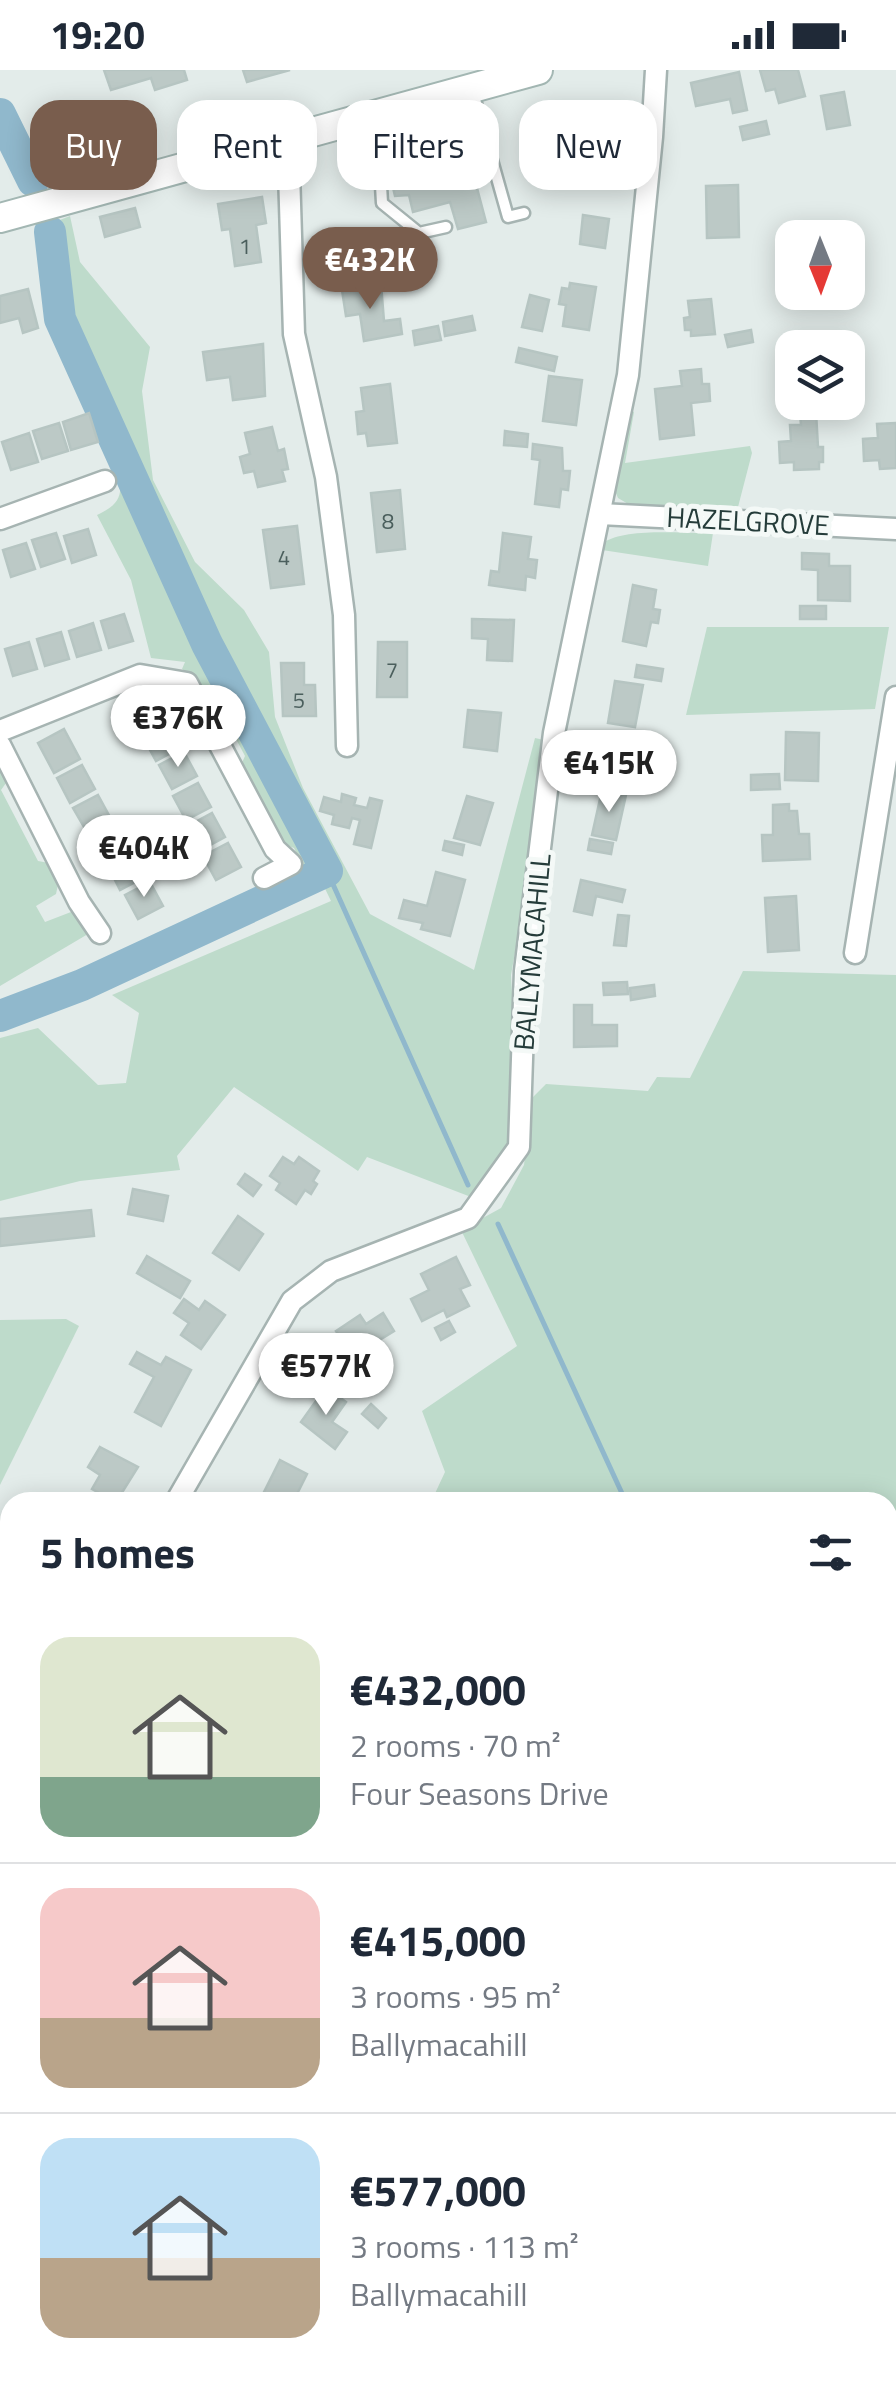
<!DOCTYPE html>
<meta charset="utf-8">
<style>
:root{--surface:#fff;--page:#f6f6f7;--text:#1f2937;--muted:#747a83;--line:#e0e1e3;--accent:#795d4d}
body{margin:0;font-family:"Titillium Web",sans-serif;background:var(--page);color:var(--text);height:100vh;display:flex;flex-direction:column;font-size:38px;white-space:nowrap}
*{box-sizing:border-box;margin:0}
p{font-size:32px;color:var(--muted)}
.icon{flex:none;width:55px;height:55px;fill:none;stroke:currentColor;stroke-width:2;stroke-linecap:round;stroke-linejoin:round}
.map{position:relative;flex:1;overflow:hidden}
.drawer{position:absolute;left:0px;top:1422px;width:898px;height:892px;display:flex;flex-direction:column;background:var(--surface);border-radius:30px 30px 0 0;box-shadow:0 5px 25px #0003}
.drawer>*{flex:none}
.guide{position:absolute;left:30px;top:30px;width:838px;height:90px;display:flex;gap:20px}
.needle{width:65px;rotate:179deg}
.buttons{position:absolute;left:775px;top:150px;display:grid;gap:20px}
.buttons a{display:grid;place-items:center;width:90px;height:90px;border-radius:20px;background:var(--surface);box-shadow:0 5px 25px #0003;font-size:50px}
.price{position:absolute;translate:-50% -85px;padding:0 22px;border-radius:35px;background:#fff;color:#222;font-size:32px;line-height:65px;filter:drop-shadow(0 2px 5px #0008)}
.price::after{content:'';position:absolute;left:50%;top:60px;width:30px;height:22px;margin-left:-15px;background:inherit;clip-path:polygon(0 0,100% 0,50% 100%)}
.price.on{background:var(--accent);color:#fff}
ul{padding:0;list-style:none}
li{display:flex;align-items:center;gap:30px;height:250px;padding:0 40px}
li+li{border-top:2px solid var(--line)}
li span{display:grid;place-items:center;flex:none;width:280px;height:200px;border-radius:30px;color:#555}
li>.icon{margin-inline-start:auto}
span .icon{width:120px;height:120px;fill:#fffc;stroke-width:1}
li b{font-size:42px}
h2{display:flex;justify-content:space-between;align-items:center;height:120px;padding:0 40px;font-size:42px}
.tag{padding:0 35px;border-radius:30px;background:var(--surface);box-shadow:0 5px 25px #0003;font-size:35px;line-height:90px}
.tag.on{background:var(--accent);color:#fff}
.status{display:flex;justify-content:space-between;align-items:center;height:70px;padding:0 50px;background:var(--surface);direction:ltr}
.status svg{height:28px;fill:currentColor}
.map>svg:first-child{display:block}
</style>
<div class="status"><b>19:20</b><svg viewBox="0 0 49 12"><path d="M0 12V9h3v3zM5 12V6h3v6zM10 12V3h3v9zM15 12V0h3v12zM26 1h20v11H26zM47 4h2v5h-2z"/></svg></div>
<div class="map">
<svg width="896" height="2313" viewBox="0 0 896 2313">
<rect width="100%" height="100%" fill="#e3ecea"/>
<!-- green -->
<g fill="#bedbcb">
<path d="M70,146L80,192L150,277L142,321L153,410L195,492L244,540L269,582L275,647L303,718L370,844L474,900L535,668L544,670L534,776L511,905L516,997L507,1081L471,1127L367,1087L358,1101L234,1017L177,1086L180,1100L80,1111L0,1131V968L38,958L98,1015L126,1013L139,943L112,925L331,831L189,537L312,799L256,824V820L302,795L294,778L286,775L241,695L245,686L227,652H217L197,610L182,599L185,592L151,588L131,510L97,445C126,432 125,416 109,391L115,384L50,253L37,159Z"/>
<path d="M629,339L634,342L625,393L750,376L752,383L738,437L635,438L618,428L613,416Z"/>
<path d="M713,463L708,496L602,480L603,473C626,457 684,464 713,463Z"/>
<path d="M707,557H889L875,639L686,645Z"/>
<path d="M0,701L6,713L1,720L38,791L49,793L59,810L56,824L36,836L45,852L71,842L81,847L88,864L0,916Z"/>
<path d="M743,901L896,905V2313H474L481,2305H888V1432H431L445,1402L422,1341L517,1276L461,1160L501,1138L524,1095L532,1028L546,1014L648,1021L657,1007L690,1008Z"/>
<path d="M66,1249L79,1256L0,1415V1250Z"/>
<path d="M10,1785V2305H88L80,2313H0V1787Z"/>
<path d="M146,2305H241L248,2313H139Z"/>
</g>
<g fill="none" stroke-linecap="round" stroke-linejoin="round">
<!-- stream -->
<g stroke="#90b8cc" stroke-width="5">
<path d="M327,801L468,1115"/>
<path d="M498,1154L626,1432"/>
<path d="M888,1640L896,1631"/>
<path d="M888,1791L896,1798"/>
</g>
<!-- river -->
<g stroke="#90b8cc" stroke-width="32">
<path d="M0,44L33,111"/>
<path d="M0,946L82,915L327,801L207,574L60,249L50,162"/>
</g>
</g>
<!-- building -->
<g fill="#bcc9c6" stroke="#b6c5c2" stroke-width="2.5">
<path d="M104,0H184L187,10L155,20L151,8L111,20Z"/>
<path d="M243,0H290L247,12Z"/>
<path d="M760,0H798L805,26L779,33L775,19L766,21Z"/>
<path d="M739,2L747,40L733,43L730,29L696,36L691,13Z"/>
<path d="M844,22L850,55L827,59L821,26Z"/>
<path d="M562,40L567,72L552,75L554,88L537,91L530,54L545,51L544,44Z"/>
<path d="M766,51L769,64L743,70L740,57Z"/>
<path d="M456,57L462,81L425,90L419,65Z"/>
<path d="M468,84L486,152L458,159L450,132L413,142L409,125L395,126L391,109L401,107L399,102Z"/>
<path d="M738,115L739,167L707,168L706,116Z"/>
<path d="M262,127L266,153L256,155L261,192L235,196L230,159L222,160L218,134Z"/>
<path d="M135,138L140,157L105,167L100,147Z"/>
<path d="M583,145L609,149L605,178L580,174Z"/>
<path d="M570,213L596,217L589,260L563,256L566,235L559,234L562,218L569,219Z"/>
<path d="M381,214L384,251L400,249L402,264L364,271L360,244L346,246L342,220Z"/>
<path d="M28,219L38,258L23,263L19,248L0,253V226Z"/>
<path d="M530,225L549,230L542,261L522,257Z"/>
<path d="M711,229L715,264L691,266V260H685L684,248L690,247L688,231Z"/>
<path d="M472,246L475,260L445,266L443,252Z"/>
<path d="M438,256L441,270L415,275L413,261Z"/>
<path d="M751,260L753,272L728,277L725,265Z"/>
<path d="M263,274L265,326L233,330L230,307L207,310L203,282Z"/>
<path d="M519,278L557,287L554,301L516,292Z"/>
<path d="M701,299L702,314H709L710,331L691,333L694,365L660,369L655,319L682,316L680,301Z"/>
<path d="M549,306L582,310L576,355L543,351Z"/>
<path d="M390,314L397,373L368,376L366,363L358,364L356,342L364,341L361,318Z"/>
<path d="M816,342L818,377H823V392H819V399L794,400V392L780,393L779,372L791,371L790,355H801L800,343Z"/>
<path d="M89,343L98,372L71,380L63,352Z"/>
<path d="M59,353L68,381L42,389L33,361Z"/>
<path d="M896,353V398L880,399L879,390L864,391L863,369L878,368L877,354Z"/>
<path d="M272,357L278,381L284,379L288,399L282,400L285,411L258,417L254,401L244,403L240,387L250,384L245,363Z"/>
<path d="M505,361L528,364L527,377L504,375Z"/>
<path d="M29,363L38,392L11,400L2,372Z"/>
<path d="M533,374L562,378L563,401H570L568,420L561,419L559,437L535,434L540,390L532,389Z"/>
<path d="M400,420L405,479L377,482L371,423Z"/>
<path d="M297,456L304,514L271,518L263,460Z"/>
<path d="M88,459L96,485L72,493L64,466Z"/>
<path d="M56,463L65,489L41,497L32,470Z"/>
<path d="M503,463L531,467L528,489L537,490L535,508L526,506L525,520L489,515L491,501L499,502Z"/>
<path d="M26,473L35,499L11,507L3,480Z"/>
<path d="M802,483L829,484V496H850V531L818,530V500L802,499Z"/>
<path d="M633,515L656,520L653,539L660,540L658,553L651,552L646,576L623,571Z"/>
<rect x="800" y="536" width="26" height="13"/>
<path d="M124,544L133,571L109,578L101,551Z"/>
<path d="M472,549L514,550L512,591L487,590L488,569L472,568Z"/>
<path d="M93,553L101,580L77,587L69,561Z"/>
<path d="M61,562L69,589L45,596L37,569Z"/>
<path d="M29,572L37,599L13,606L5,579Z"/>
<path d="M378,572H407V627H377Z"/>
<path d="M281,593H304V615H315L316,646H283Z"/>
<path d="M637,595L663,599L661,611L635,607Z"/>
<path d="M615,611L643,615L635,657L608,653Z"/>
<path d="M148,627L161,651L137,664L124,640Z"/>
<path d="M468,640L501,643L497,681L464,677Z"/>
<path d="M167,653L180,678L156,691L143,667Z"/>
<path d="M64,659L80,689L54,703L38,673Z"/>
<path d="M786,662L819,663L818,711L785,710Z"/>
<path d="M184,682L197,706L172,719L159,695Z"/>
<path d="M82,695L95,719L70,733L57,708Z"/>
<path d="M779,704L780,719L751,720V705Z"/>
<path d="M198,713L211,737L186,750L173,726Z"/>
<path d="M602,720L626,725L616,770L592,765Z"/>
<path d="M342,724L356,728L354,735L367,738L370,728L382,731L371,778L354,774L360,750L352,748L349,758L332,754L334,745L320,741L324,727L341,732Z"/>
<path d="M98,725L111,749L87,762L73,738Z"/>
<path d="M467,726L493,733L480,775L454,768Z"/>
<path d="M789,734V741H797L799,764H809L810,789L763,791L762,765H773V735Z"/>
<path d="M212,743L225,767L201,780L188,756Z"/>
<path d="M117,755L128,779L103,791L91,767Z"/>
<path d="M590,769L613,773L611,784L588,780Z"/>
<path d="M445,771L464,775L462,785L443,780Z"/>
<path d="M228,773L241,797L216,810L203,786Z"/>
<path d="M132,783L145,807L120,820L108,796Z"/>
<path d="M436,802L465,810L450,866L421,859L423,853L399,848L404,830L427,836Z"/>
<path d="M581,810L625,820L622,832L596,826L592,845L574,841Z"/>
<path d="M150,812L163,836L138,849L125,825Z"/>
<path d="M796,826L799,880L768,882L765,828Z"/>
<path d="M618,845L629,846L626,876L614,875Z"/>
<path d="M627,912L628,924L604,925L603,913Z"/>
<path d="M654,915L655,926L631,930L630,918Z"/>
<path d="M574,935H592V955H617V976L574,977Z"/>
<path d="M283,1087L294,1094L299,1087L319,1101L313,1111L317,1114L311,1124L305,1120L296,1134L276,1120L280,1113L270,1106Z"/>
<path d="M245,1104L261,1115L253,1126L238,1114Z"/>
<path d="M133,1119L168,1126L163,1151L128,1144Z"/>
<path d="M91,1140L94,1166L0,1176V1149Z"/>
<path d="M238,1146L263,1164L239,1200L213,1183Z"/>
<path d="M147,1186L190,1211L180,1228L137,1203Z"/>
<path d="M456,1187L470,1215L460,1219L469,1236L447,1247L444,1240L422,1251L411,1229L429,1220L421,1204Z"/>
<path d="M184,1229L199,1240L205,1231L225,1245L201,1279L181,1265L189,1253L174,1243Z"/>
<path d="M383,1243L394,1261L378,1271L391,1291L367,1307L336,1261L360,1245L366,1254Z"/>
<path d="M449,1251L455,1262L441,1270L435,1258Z"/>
<path d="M137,1282L161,1295L166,1287L191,1300L161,1356L135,1342L154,1307L130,1294Z"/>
<path d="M326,1317L346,1332L332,1352L347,1362L335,1379L301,1352Z"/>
<path d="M371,1334L386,1348L378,1358L362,1344Z"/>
<path d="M100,1377L138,1397L116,1432L92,1419L100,1405L88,1397Z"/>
<path d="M280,1390L307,1404L293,1432H259Z"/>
<path d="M332,2305H365L362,2313H330Z"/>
</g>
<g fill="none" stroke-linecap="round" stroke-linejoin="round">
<!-- lane casing -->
<g stroke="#a6b4b2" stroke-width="15">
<g id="lane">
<path d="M472,19L508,147L524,143"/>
<path d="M387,43L397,79L381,115L382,133L419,163L446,157"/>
<path d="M397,79L483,59"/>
</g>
</g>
<!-- street casing -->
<g stroke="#a6b4b2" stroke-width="25">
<g id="street">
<path d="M288,69L294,264L326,407L344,545L347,676"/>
<path d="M600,444L896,459"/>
<path d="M0,449L105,411"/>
<path d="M0,661L140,605L187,613L275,779L291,794L264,808"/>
<path d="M0,675L79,832L100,863"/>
<path d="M855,883L896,627"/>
<path d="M176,1432L292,1231L331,1201L468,1148L519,1077L525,901L554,663L628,305L652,67L656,0"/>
<path d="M111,2313L119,2305"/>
</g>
</g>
<!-- secondary casing -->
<g stroke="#a3b7b3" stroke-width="32">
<path id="secondary" d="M0,148L538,0"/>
</g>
<!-- lane -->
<use href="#lane" stroke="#fff" stroke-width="10"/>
<!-- street -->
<use href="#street" stroke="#fff" stroke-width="20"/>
<!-- secondary -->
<use href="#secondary" stroke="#fff" stroke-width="28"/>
</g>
<g text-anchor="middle" stroke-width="10" stroke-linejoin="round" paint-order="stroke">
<!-- number labels -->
<g font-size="22" fill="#4b5f5d">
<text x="245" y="184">1</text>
<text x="388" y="459">8</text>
<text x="284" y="495">4</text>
<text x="392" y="608">7</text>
<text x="299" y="638">5</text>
</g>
<!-- street labels -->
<g font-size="28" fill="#253c3a" stroke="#f4f9f7">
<text transform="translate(748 451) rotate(3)" y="10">HAZELGROVE</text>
<text transform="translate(532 882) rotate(-85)" y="10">BALLYMACAHILL</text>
</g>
</g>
</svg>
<div class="buttons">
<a><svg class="needle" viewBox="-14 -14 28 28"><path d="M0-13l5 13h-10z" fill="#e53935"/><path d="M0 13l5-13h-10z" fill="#747a83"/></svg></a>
<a><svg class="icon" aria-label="layers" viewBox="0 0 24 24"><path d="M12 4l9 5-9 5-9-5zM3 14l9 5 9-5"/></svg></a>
</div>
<b class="price on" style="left:370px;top:242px">€432K</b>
<b class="price" style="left:178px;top:700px">€376K</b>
<b class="price" style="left:609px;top:745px">€415K</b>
<b class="price" style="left:144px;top:830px">€404K</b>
<b class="price" style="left:326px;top:1348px">€577K</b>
<div class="guide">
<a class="tag on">Buy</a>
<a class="tag">Rent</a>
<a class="tag">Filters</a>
<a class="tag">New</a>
</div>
<section class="drawer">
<h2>5 homes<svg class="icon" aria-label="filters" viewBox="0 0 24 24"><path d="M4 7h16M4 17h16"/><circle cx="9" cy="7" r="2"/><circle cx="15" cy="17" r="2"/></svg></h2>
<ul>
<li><span style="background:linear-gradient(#dfe7d0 70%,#7fa58c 0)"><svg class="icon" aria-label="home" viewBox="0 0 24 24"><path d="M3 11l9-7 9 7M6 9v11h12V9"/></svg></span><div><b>€432,000</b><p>2 rooms · 70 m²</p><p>Four Seasons Drive</p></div></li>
<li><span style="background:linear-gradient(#f6c9c9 65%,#b9a48a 0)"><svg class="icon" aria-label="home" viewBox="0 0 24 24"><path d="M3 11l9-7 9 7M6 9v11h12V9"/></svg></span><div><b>€415,000</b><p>3 rooms · 95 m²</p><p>Ballymacahill</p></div></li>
<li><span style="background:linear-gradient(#bfe0f5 60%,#b9a48a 0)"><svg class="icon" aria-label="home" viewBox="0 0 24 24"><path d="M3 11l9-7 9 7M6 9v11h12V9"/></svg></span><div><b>€577,000</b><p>3 rooms · 113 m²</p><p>Ballymacahill</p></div></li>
</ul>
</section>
</div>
